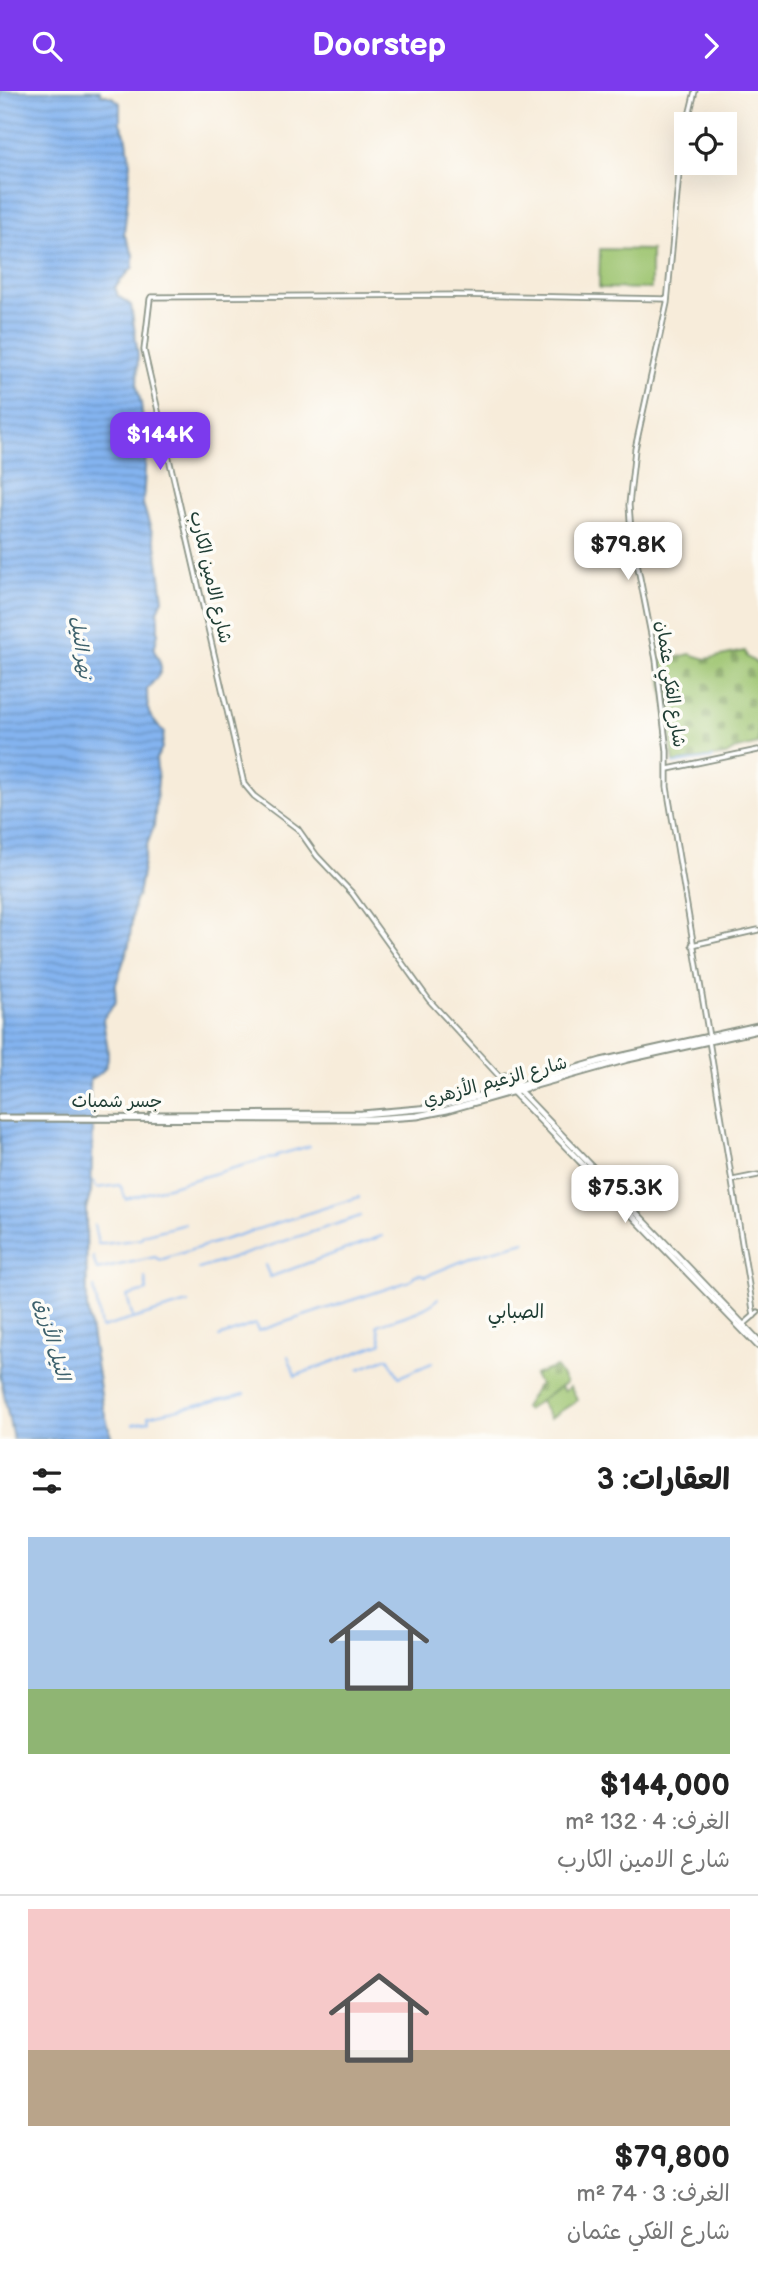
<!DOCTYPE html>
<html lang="ar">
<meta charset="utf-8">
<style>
:root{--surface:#fff;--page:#f6f6f6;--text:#222;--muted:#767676;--line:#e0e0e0;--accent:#7c3aed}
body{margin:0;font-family:"Balsamiq Sans","Playpen Sans Arabic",sans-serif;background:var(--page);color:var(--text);direction:rtl;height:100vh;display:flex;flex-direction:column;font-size:26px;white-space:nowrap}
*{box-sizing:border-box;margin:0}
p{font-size:23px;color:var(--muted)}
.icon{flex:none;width:38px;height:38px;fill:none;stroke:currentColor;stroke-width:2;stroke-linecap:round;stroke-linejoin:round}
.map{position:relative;height:1348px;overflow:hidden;direction:ltr}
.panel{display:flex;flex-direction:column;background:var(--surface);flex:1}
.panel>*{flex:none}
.buttons{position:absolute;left:674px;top:21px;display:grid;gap:14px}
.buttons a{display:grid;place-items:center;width:63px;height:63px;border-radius:0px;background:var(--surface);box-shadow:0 7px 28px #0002;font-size:35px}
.price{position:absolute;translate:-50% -60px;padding:0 16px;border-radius:14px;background:#fff;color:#222;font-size:23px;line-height:46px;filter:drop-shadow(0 2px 4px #0008)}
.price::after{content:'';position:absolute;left:50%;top:42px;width:21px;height:16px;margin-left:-10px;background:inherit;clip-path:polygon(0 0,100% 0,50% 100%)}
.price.current{background:var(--accent);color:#fff}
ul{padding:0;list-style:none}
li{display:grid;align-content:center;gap:14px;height:371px;padding:0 28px}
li+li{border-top:2px solid var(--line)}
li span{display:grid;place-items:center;height:217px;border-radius:0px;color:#555}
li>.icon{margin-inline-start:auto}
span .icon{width:126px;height:126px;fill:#fffc;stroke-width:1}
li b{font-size:30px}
h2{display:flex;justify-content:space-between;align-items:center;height:84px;padding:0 28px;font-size:30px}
header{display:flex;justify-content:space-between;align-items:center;height:91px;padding:0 28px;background:var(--accent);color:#fff;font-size:32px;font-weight:700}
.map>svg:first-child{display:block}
</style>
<header><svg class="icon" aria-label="forward" viewBox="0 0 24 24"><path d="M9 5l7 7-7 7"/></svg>Doorstep<svg class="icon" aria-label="search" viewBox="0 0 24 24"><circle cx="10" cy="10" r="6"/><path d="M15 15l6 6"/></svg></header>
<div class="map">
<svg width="758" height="1348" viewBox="0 0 758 1348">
<defs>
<pattern id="cemetery-stones" width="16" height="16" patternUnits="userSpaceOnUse" patternTransform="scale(1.75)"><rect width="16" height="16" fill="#9dc470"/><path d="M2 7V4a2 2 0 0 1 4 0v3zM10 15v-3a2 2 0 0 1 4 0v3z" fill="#7fa05d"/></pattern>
<pattern id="water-rules" width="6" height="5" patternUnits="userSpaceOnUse" patternTransform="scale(1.75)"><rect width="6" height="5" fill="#84b4f0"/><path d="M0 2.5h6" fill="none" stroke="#6b94c3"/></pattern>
</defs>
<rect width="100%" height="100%" fill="#fdfcf7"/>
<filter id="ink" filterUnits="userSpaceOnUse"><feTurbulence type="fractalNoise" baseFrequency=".0143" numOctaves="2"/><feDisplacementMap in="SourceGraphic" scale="14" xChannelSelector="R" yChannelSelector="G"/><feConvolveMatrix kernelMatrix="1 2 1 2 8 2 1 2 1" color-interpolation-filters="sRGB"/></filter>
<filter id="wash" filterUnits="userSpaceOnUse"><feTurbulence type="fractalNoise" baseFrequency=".00686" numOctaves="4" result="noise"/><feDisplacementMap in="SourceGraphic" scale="28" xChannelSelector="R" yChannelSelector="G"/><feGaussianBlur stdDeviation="1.57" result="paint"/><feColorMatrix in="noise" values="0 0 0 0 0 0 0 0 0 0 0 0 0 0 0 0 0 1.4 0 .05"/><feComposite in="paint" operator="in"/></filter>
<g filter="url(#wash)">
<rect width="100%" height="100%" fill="#f7ecda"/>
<!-- cemetery -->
<g fill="url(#cemetery-stones)" stroke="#5e8052" stroke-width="2">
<path d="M745,560L747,566L758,573V653L734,659L726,664L674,672L659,571L690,563L706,568Z"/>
<path d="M556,1276L566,1292L527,1319L524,1316L539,1293L534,1284Z"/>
</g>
<!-- pitch -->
<g fill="#9dc470" stroke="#5e8052" stroke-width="2">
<path d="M600,158L651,159V198L599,197Z"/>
<path d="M560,1296L564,1300L570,1296L578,1309L550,1327L540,1309Z"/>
</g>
<!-- water -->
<path fill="url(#water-rules)" stroke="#527892" stroke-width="2" d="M0,0H100L101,3L112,6L120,12V32L127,48L130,70L129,96L124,143L133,163V176L115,196L118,205L131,214L138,264L137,296L141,312L146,362L143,413L156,454L163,508L158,520V542L154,559C166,581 162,580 147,598C147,622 147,624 164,641L162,657L156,668L158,689L154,735L147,754L138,804L134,812L129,854L115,896L116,910L103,928C105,952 119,977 90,988L89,994L93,1036L91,1101L86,1118L87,1216L103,1316L112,1348H13L0,1284Z"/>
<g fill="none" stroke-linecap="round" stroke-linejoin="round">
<!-- stream -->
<g stroke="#84b4f0" stroke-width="2">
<path d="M673,673L713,667"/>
<path d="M94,1090L96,1097L120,1094L126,1108L265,1068L276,1067L277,1064L310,1055"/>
<path d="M94,1134L98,1153H104L141,1148L143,1144L185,1133"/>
<path d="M93,1166L97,1179L155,1166L160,1169L359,1106"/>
<path d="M265,1174L270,1186L382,1145"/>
<path d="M199,1178L361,1125"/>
<path d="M94,1196L101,1237L188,1212"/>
<path d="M133,1227L127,1205L147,1200L145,1187"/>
<path d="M219,1246L255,1233L258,1240L410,1190L415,1184L421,1183L426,1185L477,1164L525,1151"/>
<path d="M288,1265L295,1285L382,1252L377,1234C391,1229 431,1219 438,1207"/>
<path d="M359,1278L388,1267L399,1286L432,1272"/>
<path d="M133,1333L149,1330L148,1325L245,1303"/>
</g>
</g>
</g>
<g filter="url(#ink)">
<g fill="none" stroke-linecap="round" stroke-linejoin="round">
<!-- tertiary casing -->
<g stroke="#8b9487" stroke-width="7">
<g id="tertiary">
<path d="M687,33L695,0"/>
<path d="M686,37L680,71L667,212L635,358L629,414L631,441L656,569L667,660V696L709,946"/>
<path d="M668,678L758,659"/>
<path d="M692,854L758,839"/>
<path d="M709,950L754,1225"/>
<path d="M510,997L429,909L352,802L317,765L298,738L254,705L244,693L144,259L150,208L151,206L456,204L667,208"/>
<path d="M733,1089L758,1084"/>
<path d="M742,1235L758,1221"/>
</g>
</g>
<!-- secondary casing -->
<g stroke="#8b9487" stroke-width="8">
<g id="secondary">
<path d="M517,997L758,1249"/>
<path d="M513,1001L758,1255"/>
</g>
</g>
<!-- primary casing -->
<g stroke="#8b9487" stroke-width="9">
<g id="primary">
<path d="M505,985L520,993"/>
<path d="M496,1000L501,996V988"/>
<path d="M152,1024L362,1023L430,1017L510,997L601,970L758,935"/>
<path d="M0,1027L372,1028L417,1025L447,1019L628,968L758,939"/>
</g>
</g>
<!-- tertiary -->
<use href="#tertiary" stroke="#fff" stroke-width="3.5"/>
<!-- secondary -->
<use href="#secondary" stroke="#fff" stroke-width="4.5"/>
<!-- primary -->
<use href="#primary" stroke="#fff" stroke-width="5"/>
</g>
</g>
<g text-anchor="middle" stroke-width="7" stroke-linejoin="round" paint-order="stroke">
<!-- street labels -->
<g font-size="18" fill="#1f3d34" stroke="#fdfcf7">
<text transform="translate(211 486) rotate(77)" y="6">شارع الامين الكارب</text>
<text transform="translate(671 593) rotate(82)" y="6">شارع الفكي عثمان</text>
<text transform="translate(495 990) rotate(-15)" y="6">شارع الزعيم الأزهري</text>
<text x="117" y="1016">جسر شمبات</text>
</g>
<!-- water labels -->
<g font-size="19" font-style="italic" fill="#3d616c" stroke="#fdfcf7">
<text transform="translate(82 556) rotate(82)" y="7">نهر النيل</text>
<text transform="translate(53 1248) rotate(74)" y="7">النيل الأزرق</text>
</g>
<!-- neighbourhood labels -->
<g font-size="19" fill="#1f3d34" stroke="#fdfcf7">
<text x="516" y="1227">الصبابي</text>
</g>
</g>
</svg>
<div class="buttons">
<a><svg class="icon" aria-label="locate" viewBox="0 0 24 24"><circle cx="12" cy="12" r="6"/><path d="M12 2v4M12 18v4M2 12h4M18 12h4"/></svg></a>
</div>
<b class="price current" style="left:160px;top:381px">$144K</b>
<b class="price" style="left:628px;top:491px">$79.8K</b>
<b class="price" style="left:625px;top:1134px">$75.3K</b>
</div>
<section class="panel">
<h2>العقارات: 3<svg class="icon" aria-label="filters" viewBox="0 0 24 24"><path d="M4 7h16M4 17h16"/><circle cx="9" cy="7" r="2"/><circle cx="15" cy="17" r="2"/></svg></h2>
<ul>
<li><span style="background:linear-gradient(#a9c7e8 70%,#8fb573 0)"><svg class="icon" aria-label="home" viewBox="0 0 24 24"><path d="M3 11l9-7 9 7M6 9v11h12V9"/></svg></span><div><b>$144,000</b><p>الغرف: 4 · 132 m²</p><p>شارع الامين الكارب</p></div></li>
<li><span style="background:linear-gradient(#f6c9c9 65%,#b9a48a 0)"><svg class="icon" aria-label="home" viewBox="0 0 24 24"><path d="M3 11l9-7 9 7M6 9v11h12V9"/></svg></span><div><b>$79,800</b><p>الغرف: 3 · 74 m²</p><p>شارع الفكي عثمان</p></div></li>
</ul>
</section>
